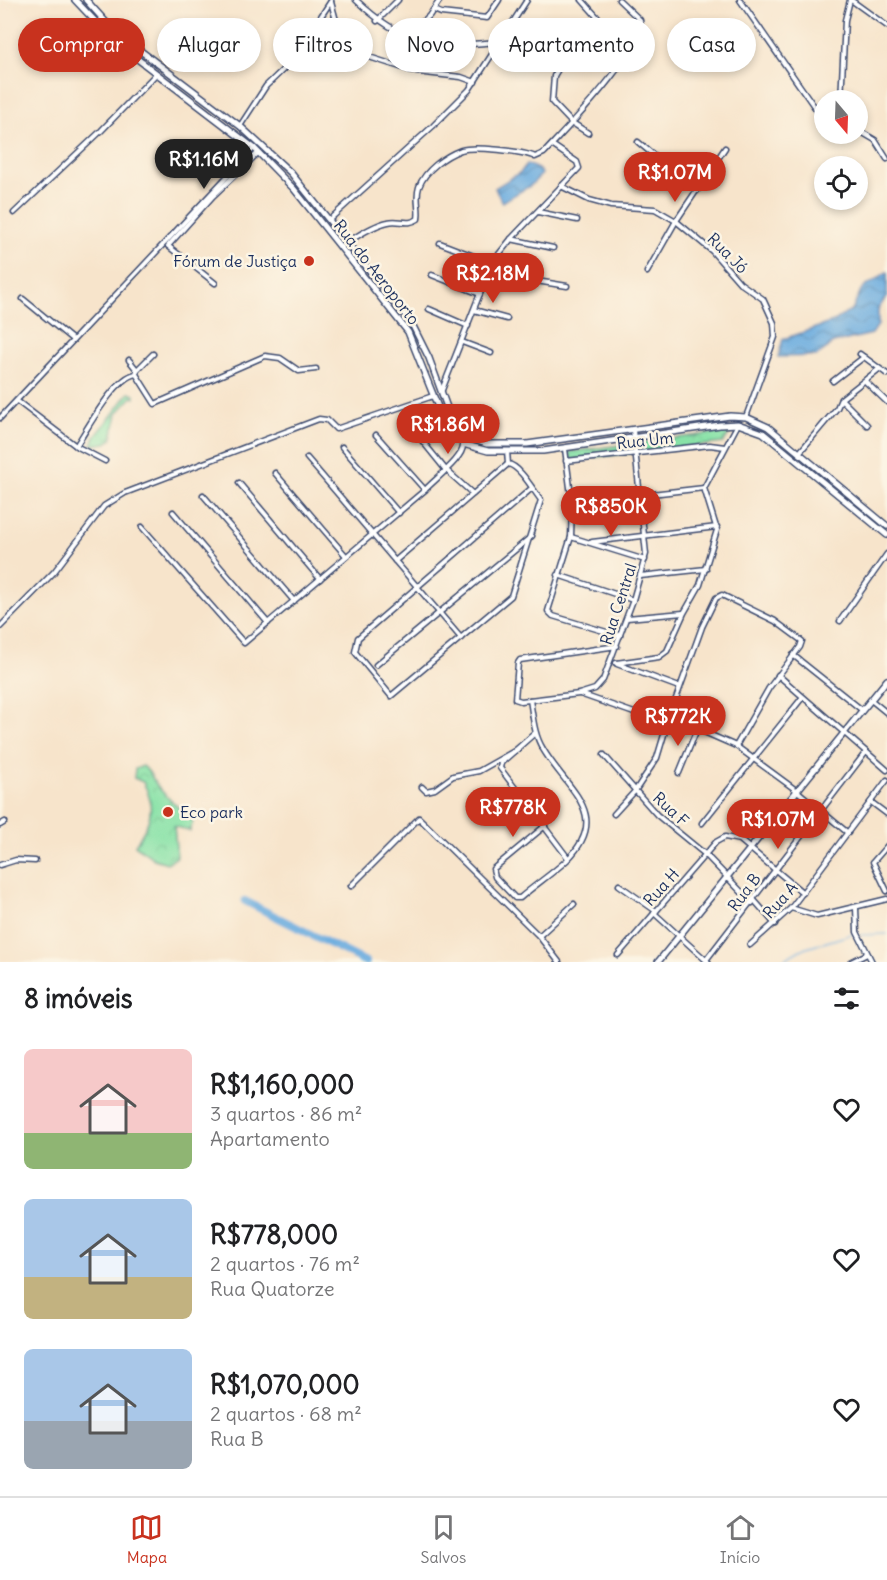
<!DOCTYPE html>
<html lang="pt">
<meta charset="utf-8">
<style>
:root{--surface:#fff;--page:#f2f2f2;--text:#202124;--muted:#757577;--line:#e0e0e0;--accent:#c8321e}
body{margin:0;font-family:Delius,sans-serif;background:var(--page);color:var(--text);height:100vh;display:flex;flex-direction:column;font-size:22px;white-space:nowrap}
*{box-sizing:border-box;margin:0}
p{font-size:20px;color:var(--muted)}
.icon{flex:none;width:33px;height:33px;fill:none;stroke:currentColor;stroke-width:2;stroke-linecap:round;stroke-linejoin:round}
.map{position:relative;height:962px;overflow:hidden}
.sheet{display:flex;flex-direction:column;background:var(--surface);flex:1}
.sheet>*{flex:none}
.top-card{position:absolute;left:18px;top:18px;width:852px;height:54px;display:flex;gap:12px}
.needle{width:39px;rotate:161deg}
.controls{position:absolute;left:814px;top:90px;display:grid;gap:12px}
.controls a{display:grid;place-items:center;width:54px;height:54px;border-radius:50%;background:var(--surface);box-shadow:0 3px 9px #0003;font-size:30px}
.price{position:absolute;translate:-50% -51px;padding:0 14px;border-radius:21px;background:var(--accent);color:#fff;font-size:20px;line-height:39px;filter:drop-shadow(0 2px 3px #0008)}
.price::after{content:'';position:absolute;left:50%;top:36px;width:18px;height:14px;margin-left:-9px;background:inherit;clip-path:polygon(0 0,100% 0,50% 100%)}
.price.on{background:#222;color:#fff}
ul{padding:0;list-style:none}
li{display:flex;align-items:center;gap:18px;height:150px;padding:0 24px}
li span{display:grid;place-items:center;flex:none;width:168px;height:120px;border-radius:9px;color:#555}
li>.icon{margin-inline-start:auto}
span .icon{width:72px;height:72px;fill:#fffc;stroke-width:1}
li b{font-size:26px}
h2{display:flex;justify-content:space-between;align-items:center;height:72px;padding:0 24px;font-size:26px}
.tag{padding:0 21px;border-radius:27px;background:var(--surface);box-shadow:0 3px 9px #0003;font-size:21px;line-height:54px}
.tag.on{background:var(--accent);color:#fff}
.menu{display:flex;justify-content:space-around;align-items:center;height:84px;border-top:2px solid var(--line);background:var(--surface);font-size:16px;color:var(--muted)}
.menu a{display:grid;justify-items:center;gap:3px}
.menu .on{color:var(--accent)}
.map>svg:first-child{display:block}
</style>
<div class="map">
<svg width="887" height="962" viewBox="0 0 887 962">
<defs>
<pattern id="wetland-marsh" width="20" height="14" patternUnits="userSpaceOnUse" patternTransform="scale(1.5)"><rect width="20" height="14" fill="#88e2a7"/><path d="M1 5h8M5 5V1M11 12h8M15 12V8" fill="none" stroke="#75c292"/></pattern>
<pattern id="park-crowns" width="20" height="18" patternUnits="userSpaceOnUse" patternTransform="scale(1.5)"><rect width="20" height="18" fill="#88e2a7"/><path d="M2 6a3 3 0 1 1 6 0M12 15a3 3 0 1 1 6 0" fill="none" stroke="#75c292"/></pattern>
<pattern id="water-waves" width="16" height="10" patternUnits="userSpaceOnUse" patternTransform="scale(1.5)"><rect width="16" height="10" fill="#6bacdf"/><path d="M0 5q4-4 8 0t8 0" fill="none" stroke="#578cb8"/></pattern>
</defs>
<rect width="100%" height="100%" fill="#fcf5e5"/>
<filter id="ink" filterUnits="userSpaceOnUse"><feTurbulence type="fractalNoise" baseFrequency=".0167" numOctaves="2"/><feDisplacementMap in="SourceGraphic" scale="12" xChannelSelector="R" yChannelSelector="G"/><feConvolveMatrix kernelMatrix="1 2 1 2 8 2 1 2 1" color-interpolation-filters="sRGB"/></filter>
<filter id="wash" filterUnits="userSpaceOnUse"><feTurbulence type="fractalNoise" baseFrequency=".008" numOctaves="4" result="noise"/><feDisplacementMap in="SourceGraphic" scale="24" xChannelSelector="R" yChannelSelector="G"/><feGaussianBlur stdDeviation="1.35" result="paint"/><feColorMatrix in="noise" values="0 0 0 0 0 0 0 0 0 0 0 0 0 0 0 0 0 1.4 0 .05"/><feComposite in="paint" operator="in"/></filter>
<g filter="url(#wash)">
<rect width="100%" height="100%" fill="#f7e4cb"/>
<!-- wetland -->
<path fill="url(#wetland-marsh)" stroke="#528882" stroke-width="1.5" d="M129,393L135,395V398L132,397L117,413L112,439L106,443L92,445L95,437Z"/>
<!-- park -->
<g fill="url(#park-crowns)" stroke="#528882" stroke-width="1.5">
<path d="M731,431L723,443L571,460L569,452Z"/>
<path d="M143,766C152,773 152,780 159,788C169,800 182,810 193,821L190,831L174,826L177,857L167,863L154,859L135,845C150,824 157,807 143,782L134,778L135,769Z"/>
</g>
<!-- water -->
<g fill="url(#water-waves)" stroke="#436e9e" stroke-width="1.5">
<path d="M527,164L538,169L542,174L530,186L502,202L495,188L521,172Z"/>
<path d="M887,272V296L878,309V325L872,334L833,343L817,356L778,357L783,339L833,322L853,309L861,290Z"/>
</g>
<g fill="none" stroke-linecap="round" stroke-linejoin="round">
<!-- stream -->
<g stroke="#6bacdf" stroke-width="1.5">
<path d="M861,935L887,934"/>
<path d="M779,962L800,950L856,933"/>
</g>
<!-- river -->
<path stroke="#6bacdf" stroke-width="8" d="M245,901L366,962"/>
</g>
</g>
<g filter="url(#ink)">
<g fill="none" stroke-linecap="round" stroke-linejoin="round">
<!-- street casing -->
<g stroke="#3c4a6e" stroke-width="7">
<g id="street">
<path d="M356,0C403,45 434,48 497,42"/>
<path d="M582,0L599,19L633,46"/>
<path d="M740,0L825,122"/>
<path d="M851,0L887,26"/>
<path d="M331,2L338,28L369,57L416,72L461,77L475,82"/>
<path d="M434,10L441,13L487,18L499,0"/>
<path d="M377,21L398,0"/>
<path d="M406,37L429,16L440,0"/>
<path d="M567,54L554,76L552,102L571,122L588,133"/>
<path d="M841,100L845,20L850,0"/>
<path d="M240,126L266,86L292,61L331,1"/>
<path d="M858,130L875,140L887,159"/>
<path d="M833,134H834"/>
<path d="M638,142L697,191"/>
<path d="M561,186L589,200L611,206L655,209L676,221L712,251L740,283L763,299L774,323L775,337L746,417"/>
<path d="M538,212L577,220"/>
<path d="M14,213L101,131L156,74"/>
<path d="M330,219L433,126L469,90L527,0"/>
<path d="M511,239L553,248"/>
<path d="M348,242C360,234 374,225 388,222C399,219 408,226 418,219C420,208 415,199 419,187C425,170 445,156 461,150C474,146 523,151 535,157L544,153C565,130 645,49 640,20L619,0"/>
<path d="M440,243L492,263"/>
<path d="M647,272L676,221L725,148"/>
<path d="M488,273L567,286"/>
<path d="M432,275L480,294"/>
<path d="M215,283L168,246L213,196L258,153"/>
<path d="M23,299L73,340"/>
<path d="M429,309L468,326"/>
<path d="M474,310L507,319"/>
<path d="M462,342L491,353"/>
<path d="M153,354L137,370L136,374L155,404L265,356L280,358L299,371L316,369"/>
<path d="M860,354L887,374"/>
<path d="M129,360L137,370"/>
<path d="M833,381L864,357"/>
<path d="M866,382L887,402"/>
<path d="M442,390L492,263L511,239L579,168L577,162L552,145"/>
<path d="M841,399L867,425"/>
<path d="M17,401L76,446L105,461"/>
<path d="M0,418L254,148"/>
<path d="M411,427L445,469L473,494"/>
<path d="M376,435L425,490"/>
<path d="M76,446C88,428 115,377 136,374"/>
<path d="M342,447L399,513"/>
<path d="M565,449L572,503L571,537L548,611L553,616L620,636"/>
<path d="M507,451L508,464"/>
<path d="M799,453L837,408L841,399L879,369"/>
<path d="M307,458L461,638"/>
<path d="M566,461L710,445L725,447"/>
<path d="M275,473L346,556"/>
<path d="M239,483L320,579"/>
<path d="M203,495L294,601"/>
<path d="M572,503L704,488"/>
<path d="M173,512L268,623"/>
<path d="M142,527L244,643L425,490C435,479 465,457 463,444"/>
<path d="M571,537L645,560"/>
<path d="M592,542L717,527"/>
<path d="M395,561L508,464C520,466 533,490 541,500L511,596L391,696L355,652L358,638L532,488"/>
<path d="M558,575L633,600"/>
<path d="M640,576L706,569"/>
<path d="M627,618L683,613"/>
<path d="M840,621L887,554"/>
<path d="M0,627L54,572L104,506L125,493L319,419L327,420L336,429L433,396"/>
<path d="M617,646L520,660L518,663L515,699L521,701L579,694L595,689L603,680L633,600L646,554L633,430"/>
<path d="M793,655L862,710"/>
<path d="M616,663L659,657L667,651L684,613L700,585L717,530L704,488L738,424"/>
<path d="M617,664L679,687"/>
<path d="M376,665L532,536"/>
<path d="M778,675L887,770"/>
<path d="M580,694L657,721L697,729L736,746L796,790L848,833"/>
<path d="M530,700C533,717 534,735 543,749C566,789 613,814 567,860C553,873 535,885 520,898H515L495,877L493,869L545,826"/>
<path d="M871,700L887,713"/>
<path d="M535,733L501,763L500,768L568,858"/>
<path d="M604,755L657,815L706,855L752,903"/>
<path d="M679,773L697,729"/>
<path d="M422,787L426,791L435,789L453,776L479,771L518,749"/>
<path d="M871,802L887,814"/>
<path d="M614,814L635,791L657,758L669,718L702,627L716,598L722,595L775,621L802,641L800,647L769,688L736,746"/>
<path d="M702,823L802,698"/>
<path d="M0,825L5,822"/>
<path d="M887,846L873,862L887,891"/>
<path d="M0,865L16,860L35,861"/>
<path d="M619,885L656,911"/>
<path d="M351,886L419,818L539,936L559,962"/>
<path d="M754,900L775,924"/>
<path d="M791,908L817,916L887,899"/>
<path d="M856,908L857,932L872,962"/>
<path d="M654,913L708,962"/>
<path d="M539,936L574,904"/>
<path d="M750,945L791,908L887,780"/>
<path d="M618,955L716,842L725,837L740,840L803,893"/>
<path d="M706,960L866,752"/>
<path d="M851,962L867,954"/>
</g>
</g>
<!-- secondary casing -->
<g stroke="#3c4a6e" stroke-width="8">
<g id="secondary">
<path d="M75,0L114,41L254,148L294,189L408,332L446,427L463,444L488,451H543L720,425L738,424L763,433L887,535"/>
<path d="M86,0L113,30L240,126L291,173L411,322L429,358L452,421L468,438L487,444H527L730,416L746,417L768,427L887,526"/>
<path d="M658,962L887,680"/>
</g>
</g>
<!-- street -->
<use href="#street" stroke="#fff" stroke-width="4"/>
<!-- secondary -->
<use href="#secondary" stroke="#fff" stroke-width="5"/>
</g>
</g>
<!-- markers -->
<g fill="#c8321e" stroke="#fcf5e5" stroke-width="2">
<circle cx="309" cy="261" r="6"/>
<circle cx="168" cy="812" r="6"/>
</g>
<g text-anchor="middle" stroke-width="5" stroke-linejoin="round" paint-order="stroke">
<!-- street labels -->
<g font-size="16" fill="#1b2f5e" stroke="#fcf5e5">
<text transform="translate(728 253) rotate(45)" y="6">Rua Jó</text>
<text transform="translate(377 272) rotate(52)" y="6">Rua do Aeroporto</text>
<text transform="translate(645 440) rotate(-6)" y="6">Rua Um</text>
<text transform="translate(618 604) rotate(-72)" y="6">Rua Central</text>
<text transform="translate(671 809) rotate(43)" y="6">Rua F</text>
<text transform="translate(661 887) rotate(-48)" y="6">Rua H</text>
<text transform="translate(744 892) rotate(-53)" y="6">Rua B</text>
<text transform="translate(780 900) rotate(-48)" y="6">Rua A</text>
</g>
<!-- poi labels -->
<g font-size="16" fill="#1b2f5e" stroke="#fcf5e5" text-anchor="end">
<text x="297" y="267">Fórum de Justiça</text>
<text x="180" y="818" text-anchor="start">Eco park</text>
</g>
</g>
</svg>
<div class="controls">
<a><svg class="needle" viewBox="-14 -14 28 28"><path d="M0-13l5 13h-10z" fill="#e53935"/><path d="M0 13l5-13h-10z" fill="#757577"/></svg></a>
<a><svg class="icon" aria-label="locate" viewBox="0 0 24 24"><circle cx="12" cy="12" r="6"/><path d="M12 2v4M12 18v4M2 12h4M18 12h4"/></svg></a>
</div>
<b class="price on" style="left:204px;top:190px">R$1.16M</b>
<b class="price" style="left:675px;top:203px">R$1.07M</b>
<b class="price" style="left:493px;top:304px">R$2.18M</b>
<b class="price" style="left:448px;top:455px">R$1.86M</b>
<b class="price" style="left:611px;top:537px">R$850K</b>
<b class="price" style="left:678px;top:747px">R$772K</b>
<b class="price" style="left:513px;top:838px">R$778K</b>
<b class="price" style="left:778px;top:850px">R$1.07M</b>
<div class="top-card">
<a class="tag on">Comprar</a>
<a class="tag">Alugar</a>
<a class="tag">Filtros</a>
<a class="tag">Novo</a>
<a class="tag">Apartamento</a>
<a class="tag">Casa</a>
</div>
</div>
<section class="sheet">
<h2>8 imóveis<svg class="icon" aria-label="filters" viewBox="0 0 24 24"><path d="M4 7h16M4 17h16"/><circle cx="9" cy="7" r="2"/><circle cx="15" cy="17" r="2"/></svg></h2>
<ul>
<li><span style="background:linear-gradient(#f6c9c9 70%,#8fb573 0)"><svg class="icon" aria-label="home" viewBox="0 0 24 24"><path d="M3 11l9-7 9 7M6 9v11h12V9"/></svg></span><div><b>R$1,160,000</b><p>3 quartos · 86 m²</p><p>Apartamento</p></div><svg class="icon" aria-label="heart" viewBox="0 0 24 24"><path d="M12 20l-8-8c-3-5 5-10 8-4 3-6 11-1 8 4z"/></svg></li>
<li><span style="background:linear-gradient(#a9c7e8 65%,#c2b280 0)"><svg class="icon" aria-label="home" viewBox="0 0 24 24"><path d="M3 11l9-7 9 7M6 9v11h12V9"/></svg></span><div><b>R$778,000</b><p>2 quartos · 76 m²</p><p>Rua Quatorze</p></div><svg class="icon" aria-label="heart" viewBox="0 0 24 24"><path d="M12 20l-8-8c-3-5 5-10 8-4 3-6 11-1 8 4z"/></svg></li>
<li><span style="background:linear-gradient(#a9c7e8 60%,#9aa5b1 0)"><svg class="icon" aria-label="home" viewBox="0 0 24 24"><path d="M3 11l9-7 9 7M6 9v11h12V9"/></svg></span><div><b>R$1,070,000</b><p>2 quartos · 68 m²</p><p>Rua B</p></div><svg class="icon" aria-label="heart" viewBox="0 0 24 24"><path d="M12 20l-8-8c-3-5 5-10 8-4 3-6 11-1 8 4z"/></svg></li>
</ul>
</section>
<nav class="menu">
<a class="on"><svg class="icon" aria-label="map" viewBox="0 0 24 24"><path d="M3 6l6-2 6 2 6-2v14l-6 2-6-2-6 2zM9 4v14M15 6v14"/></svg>Mapa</a>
<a><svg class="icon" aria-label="saved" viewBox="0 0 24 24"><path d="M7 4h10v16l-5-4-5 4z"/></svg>Salvos</a>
<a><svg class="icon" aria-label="home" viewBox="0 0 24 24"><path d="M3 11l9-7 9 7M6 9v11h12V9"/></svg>Início</a>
</nav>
